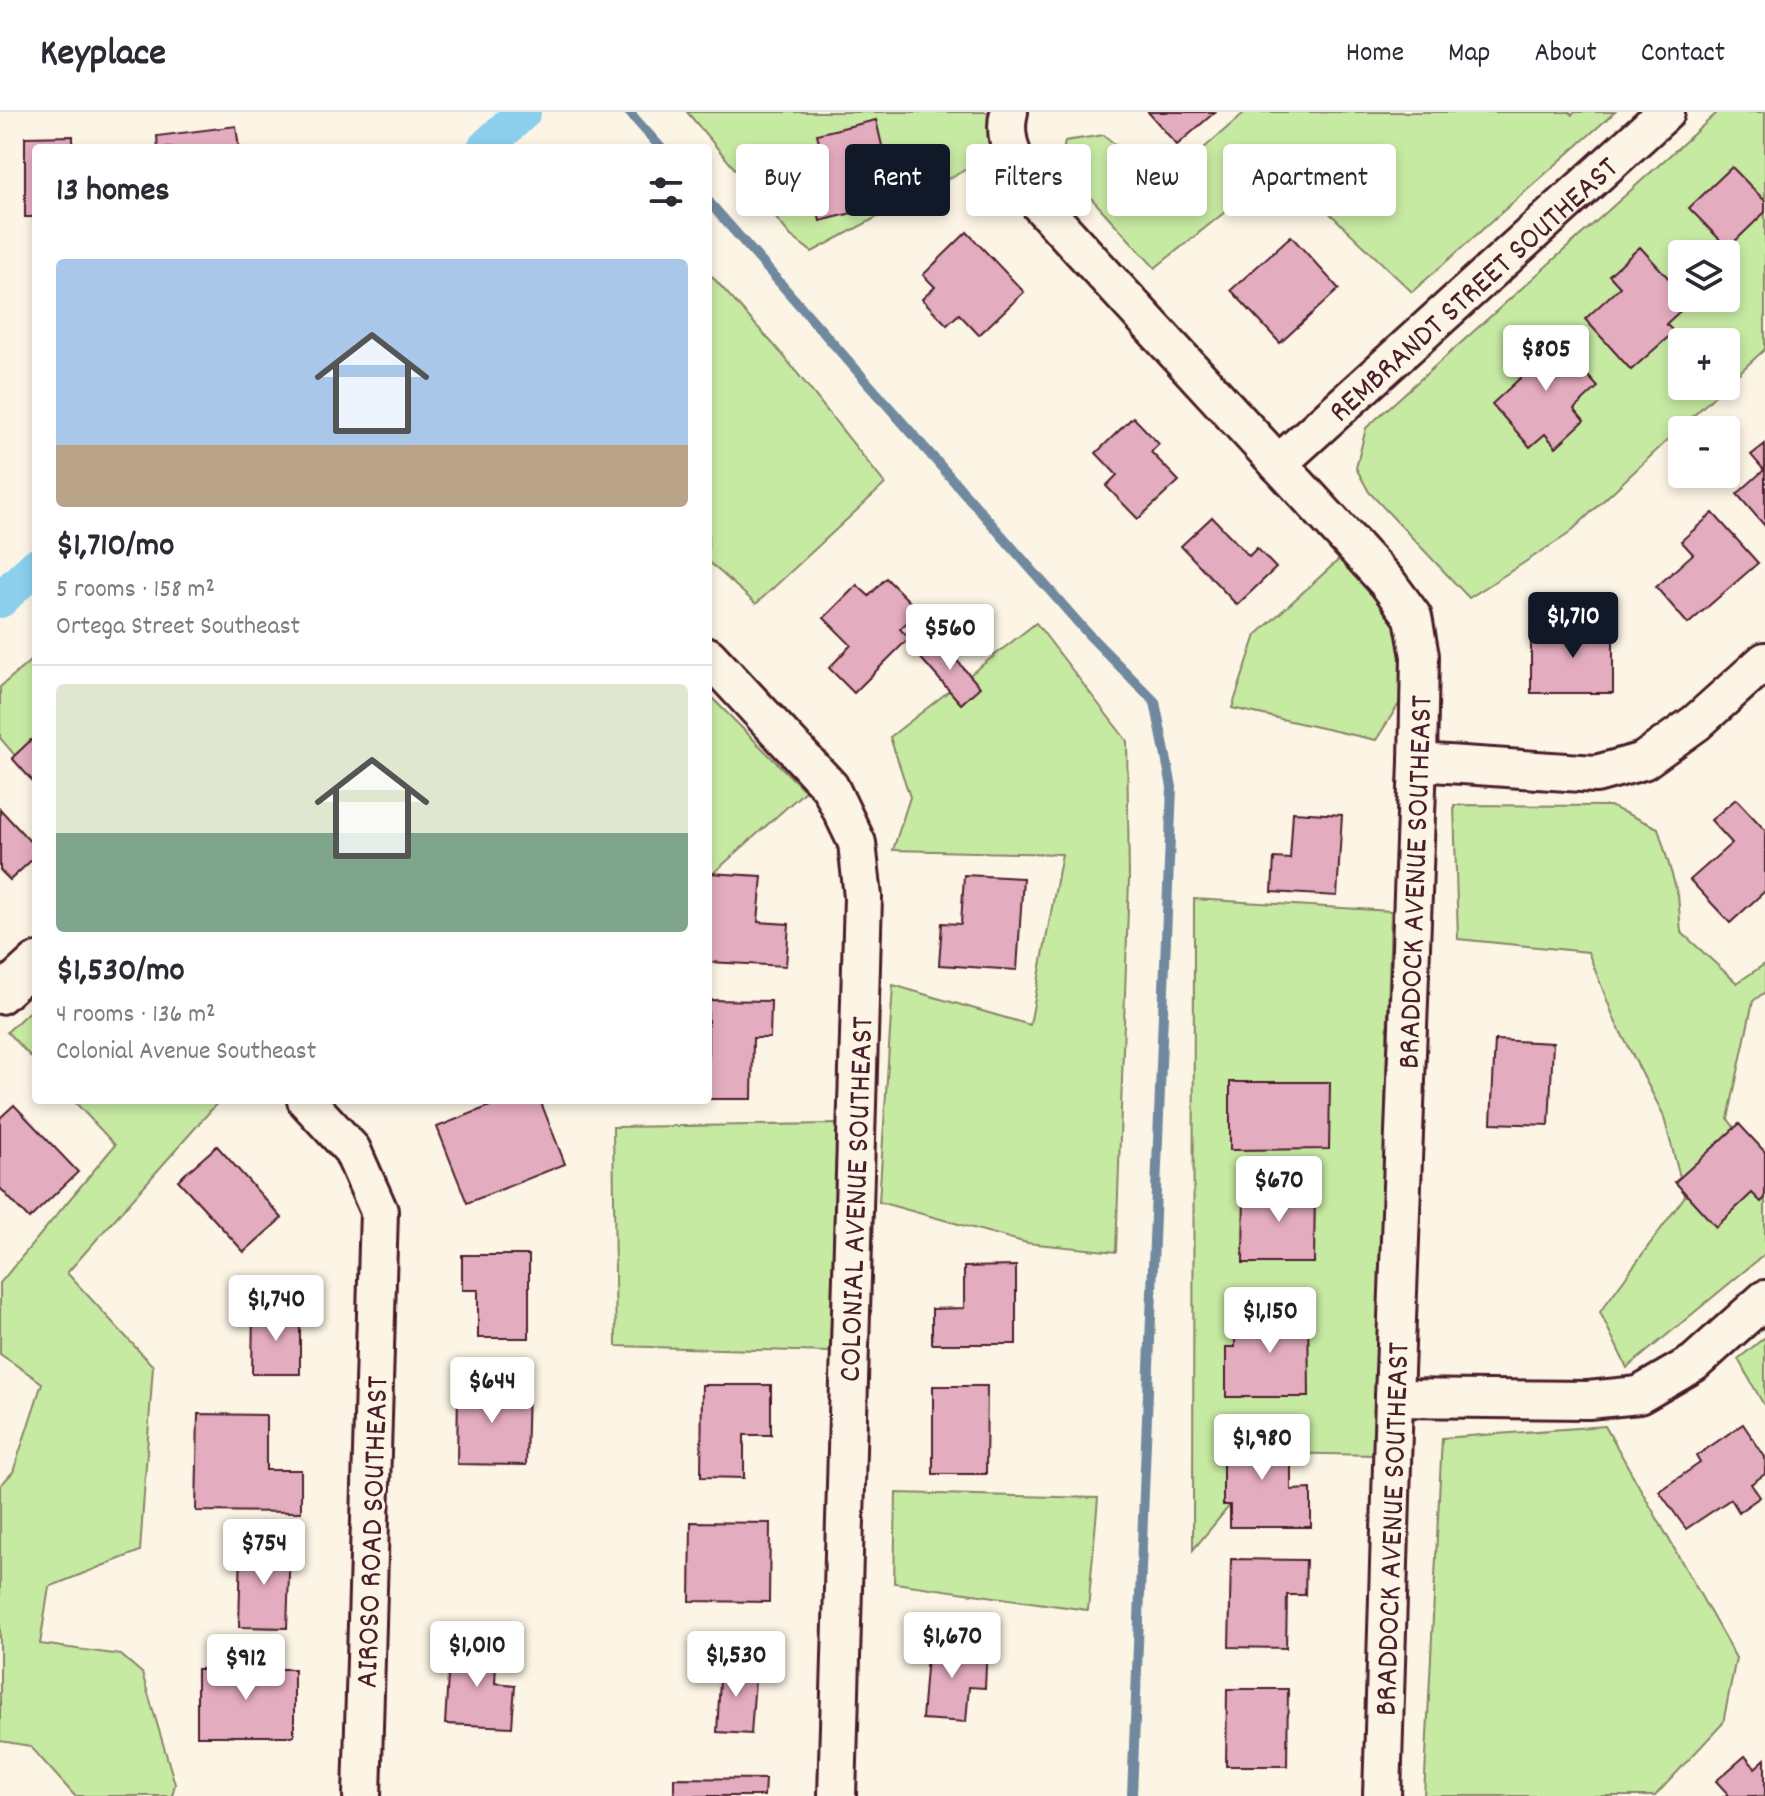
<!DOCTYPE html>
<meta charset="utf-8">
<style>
:root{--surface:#fff;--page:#f2f2f3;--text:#2b2b33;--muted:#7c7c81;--line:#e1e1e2;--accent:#111827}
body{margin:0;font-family:Dekko,sans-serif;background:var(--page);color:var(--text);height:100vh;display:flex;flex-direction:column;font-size:30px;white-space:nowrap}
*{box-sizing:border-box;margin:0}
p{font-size:26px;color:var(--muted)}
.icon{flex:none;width:44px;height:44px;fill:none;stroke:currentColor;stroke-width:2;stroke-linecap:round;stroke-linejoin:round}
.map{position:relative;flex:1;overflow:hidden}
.drawer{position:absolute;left:32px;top:32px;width:680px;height:960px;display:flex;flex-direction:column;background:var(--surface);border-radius:8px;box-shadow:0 4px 12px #0003}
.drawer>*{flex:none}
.top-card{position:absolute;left:736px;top:32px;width:760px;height:72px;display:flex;gap:16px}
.buttons{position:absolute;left:1668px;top:128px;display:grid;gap:16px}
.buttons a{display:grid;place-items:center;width:72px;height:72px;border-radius:8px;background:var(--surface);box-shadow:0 4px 12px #0003;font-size:40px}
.price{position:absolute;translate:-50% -68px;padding:0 18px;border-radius:8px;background:#fff;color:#222;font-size:26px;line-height:52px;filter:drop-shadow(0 2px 4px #0008)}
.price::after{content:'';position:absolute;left:50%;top:48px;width:24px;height:18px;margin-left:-12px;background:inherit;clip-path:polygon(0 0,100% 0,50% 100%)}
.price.on{background:var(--accent);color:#fff}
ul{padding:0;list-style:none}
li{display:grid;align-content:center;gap:16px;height:424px;padding:0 24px}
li+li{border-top:2px solid var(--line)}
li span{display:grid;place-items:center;height:248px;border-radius:8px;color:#555}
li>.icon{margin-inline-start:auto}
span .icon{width:144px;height:144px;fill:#fffc;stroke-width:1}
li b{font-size:34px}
h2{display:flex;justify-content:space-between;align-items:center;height:96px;padding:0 24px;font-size:34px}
.pill{padding:0 28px;border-radius:8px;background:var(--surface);box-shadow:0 4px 12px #0003;font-size:28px;line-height:72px}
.pill.on{background:var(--accent);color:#fff}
header{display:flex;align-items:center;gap:48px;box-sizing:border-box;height:112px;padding:0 40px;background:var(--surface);border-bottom:2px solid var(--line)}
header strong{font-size:38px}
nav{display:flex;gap:44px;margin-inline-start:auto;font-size:28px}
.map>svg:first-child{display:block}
</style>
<header>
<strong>Keyplace</strong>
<nav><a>Home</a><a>Map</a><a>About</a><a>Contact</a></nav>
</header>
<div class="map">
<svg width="1765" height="1684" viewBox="0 0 1765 1684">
<rect width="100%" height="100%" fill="#fcf5e5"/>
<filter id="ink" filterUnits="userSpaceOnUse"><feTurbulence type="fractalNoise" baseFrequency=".0125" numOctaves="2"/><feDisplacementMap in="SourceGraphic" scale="16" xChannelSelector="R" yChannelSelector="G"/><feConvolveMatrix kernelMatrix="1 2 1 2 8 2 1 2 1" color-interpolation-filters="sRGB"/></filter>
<g filter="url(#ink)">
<!-- green -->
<g fill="#c7eaa3" stroke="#888467" stroke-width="2" fill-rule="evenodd">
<path d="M687,0H996L990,22L993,43L812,140L791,124Z"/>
<path d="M1245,0H1569L1572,3L1575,0H1615L1412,180L1319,91L1235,92L1155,156L1061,53L1065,29L1104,23L1162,73Z"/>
<path d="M1718,0H1765V237L1726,273V230H1682V274H1725L1567,423L1469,486L1369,380L1356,356L1366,316ZM1682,142H1726V186H1682Z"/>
<path d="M708,160L782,242L885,372L756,492L708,449Z"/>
<path d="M1344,443L1406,515L1404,584L1376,628L1232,596L1256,523Z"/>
<path d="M1036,511L1127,629L1129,767L1116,1140L1027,1131L879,1090L893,873L1030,913L1062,742L893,738L910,685L890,625Z"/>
<path d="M36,544V668L0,626V575Z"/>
<path d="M708,582L805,679L708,766Z"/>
<path d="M1454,693L1610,694L1658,716L1678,783L1681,820L1737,871L1765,852V880L1753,889L1728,1007L1765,1057V1142L1627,1256L1600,1200L1685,1084L1663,1002L1616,911L1588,840L1458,827Z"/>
<path d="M1194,787L1391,799L1375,1343L1273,1341L1193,1438Z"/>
<path d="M36,893V950L7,920Z"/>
<path d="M73,988H220L67,1161L153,1254L140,1439L49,1475L40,1532L121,1543L142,1561L175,1672L172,1684H75L30,1634L0,1629V1374L13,1360L42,1271L0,1242V1171L115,1033Z"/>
<path d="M837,1012L830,1240L616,1234L613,1015Z"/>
<path d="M1765,1225V1295L1738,1247Z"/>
<path d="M1605,1314L1736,1546L1723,1611L1655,1684H1424L1442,1326Z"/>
<path d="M896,1381L1098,1386L1088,1498L894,1471Z"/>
</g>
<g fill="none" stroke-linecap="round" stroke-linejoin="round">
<!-- stream -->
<g stroke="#71899f" stroke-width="10">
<path d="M629,0L661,36"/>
<path d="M708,89L1089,523L1155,590L1172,675L1132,1684"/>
</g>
<!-- canal -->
<g stroke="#8bcfec" stroke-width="36">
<path d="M485,36L523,0"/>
<path d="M0,488L36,454"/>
</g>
</g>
<!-- building -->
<g fill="#e4acbf" stroke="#4a1f2b" stroke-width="2">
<path d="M1148,0H1215L1177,33Z"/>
<path d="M876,8L887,55L912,50L920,84L820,109L808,57L824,52L817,22Z"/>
<path d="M236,14L239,36H158L157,24Z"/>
<path d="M73,24V36H36V105H25V25Z"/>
<path d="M1732,55L1765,89V100L1728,136L1689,96Z"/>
<path d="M967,120L1024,180L979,223L959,202L947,213L922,187L935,175L923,163Z"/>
<path d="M1291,124L1339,177L1280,231L1231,178Z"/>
<path d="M1640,135L1682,181V186L1690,190L1666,212L1674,220L1631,258L1585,207L1620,175L1609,163Z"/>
<path d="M1546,218L1598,275L1574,297L1584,309L1556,335L1545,322L1530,335L1492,292L1529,258L1516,244Z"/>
<path d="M1133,305L1159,332L1151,340L1179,369L1138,407L1106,374L1117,363L1096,341Z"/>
<path d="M1765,332V414L1737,382L1764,358L1751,343Z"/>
<path d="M1713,401L1758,451L1688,512L1656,475L1693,442L1681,429Z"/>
<path d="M1212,405L1249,444L1257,436L1276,456L1237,493L1181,434Z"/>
<path d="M886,466L919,499L900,517L909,526L854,581L829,556L851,533L824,506L857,473L869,484Z"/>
<path d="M1566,511L1613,512V581H1531V521H1566Z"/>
<path d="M938,527L980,575L961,592L919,544Z"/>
<path d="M31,628L36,634V673L12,646Z"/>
<path d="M1736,687L1765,718V779L1730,811L1690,768L1732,731L1711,708Z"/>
<path d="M0,697L36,736V744L10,768L0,758Z"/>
<path d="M1293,700L1342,703L1337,784L1272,780L1274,746L1290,747Z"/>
<path d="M708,761L762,764L758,810L789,812L786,854L708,850Z"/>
<path d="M964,763L1023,766L1017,858L939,853L942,811L961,812Z"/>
<path d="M708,888L771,889L770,926H753L752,987H708Z"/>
<path d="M1495,928L1553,931L1549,1013L1491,1011Z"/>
<path d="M1230,970H1330L1329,1037L1230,1038Z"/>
<path d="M505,988H540L565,1052L467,1091L437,1015Z"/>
<path d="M14,993L78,1060L29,1107L0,1076V1006Z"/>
<path d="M1739,1012L1765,1040V1086L1761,1090L1752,1081L1716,1115L1675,1070Z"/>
<path d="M217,1034L282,1106L244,1140L178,1068Z"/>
<path d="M1244,1074H1315L1314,1151H1243Z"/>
<path d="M462,1143H529V1226H478V1178H462Z"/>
<path d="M1016,1154V1232H932V1197L964,1196V1155Z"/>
<path d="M1308,1191L1309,1285H1226V1235H1235V1206H1271V1192Z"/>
<path d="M253,1199L300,1200V1262H252Z"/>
<path d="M702,1273H771V1323H744V1366L701,1365Z"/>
<path d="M458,1274L528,1275L526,1353L457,1352Z"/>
<path d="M933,1274H987L986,1362H933Z"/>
<path d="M198,1302L266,1303V1358H301V1400L196,1399Z"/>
<path d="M1743,1312L1765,1345V1362L1751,1372L1760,1385L1739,1400L1731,1387L1686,1417L1659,1379L1700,1351L1696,1344Z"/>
<path d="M1223,1321H1291V1378L1311,1377V1415H1230V1393H1223Z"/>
<path d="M691,1410L770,1411L769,1490L690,1489Z"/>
<path d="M241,1434L290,1435L287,1516L239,1515Z"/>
<path d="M1231,1447L1306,1448L1305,1483H1287L1286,1536L1229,1535Z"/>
<path d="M928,1530L987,1534L985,1576L969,1575L966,1610L922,1607Z"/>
<path d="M450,1532L497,1535L495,1571L515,1573L512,1615L445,1612Z"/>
<path d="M721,1552L756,1554L751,1622L717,1620Z"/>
<rect x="197" y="1557" width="97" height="67"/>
<path d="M1227,1577H1288L1287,1654H1226Z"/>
<path d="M1745,1644L1755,1656L1765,1647V1684H1725L1728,1682L1716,1669Z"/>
<path d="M674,1666L765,1667L764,1684H674Z"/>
</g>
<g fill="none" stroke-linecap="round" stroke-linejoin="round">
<!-- minor casing -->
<g stroke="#4a1f2b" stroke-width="42">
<g id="minor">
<path d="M1009,0C1000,34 1024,67 1041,94L1387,470L1413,505L1420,544L1418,650L1394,1286L1382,1684"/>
<path id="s1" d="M1278,352L1666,0"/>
<path d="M708,544L830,675L857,731L863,785L837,1684"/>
<path d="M1418,650L1596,662L1643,649L1696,611L1765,549"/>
<path d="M0,883L36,850"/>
<path d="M306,988L352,1038L379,1099L362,1684"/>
<path d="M1394,1286L1588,1288L1639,1283L1694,1251L1765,1187"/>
</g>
</g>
<!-- minor -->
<use href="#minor" stroke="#fcf5e5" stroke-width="36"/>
</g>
</g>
<g text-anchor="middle" stroke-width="6" stroke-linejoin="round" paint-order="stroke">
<!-- street labels -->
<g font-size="32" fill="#4a1f2b" stroke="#fcf5e5">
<text dy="11" stroke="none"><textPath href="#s1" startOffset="262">REMBRANDT STREET SOUTHEAST</textPath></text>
<text transform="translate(1413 770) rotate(-88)" y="11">BRADDOCK AVENUE SOUTHEAST</text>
<text transform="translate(854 1087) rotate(-88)" y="11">COLONIAL AVENUE SOUTHEAST</text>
<text transform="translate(1390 1417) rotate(-88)" y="11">BRADDOCK AVENUE SOUTHEAST</text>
<text transform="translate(370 1420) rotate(-88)" y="11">AIROSO ROAD SOUTHEAST</text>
</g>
</g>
</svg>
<div class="buttons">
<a><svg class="icon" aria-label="layers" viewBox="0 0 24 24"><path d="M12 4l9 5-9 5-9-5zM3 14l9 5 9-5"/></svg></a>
<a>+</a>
<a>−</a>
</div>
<b class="price" style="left:1546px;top:281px">$805</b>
<b class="price on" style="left:1573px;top:548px">$1,710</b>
<b class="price" style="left:950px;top:560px">$560</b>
<b class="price" style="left:1279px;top:1112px">$670</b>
<b class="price" style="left:276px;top:1231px">$1,740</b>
<b class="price" style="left:1270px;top:1243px">$1,150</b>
<b class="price" style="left:492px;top:1313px">$644</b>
<b class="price" style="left:1262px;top:1370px">$1,980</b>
<b class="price" style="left:264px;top:1475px">$754</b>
<b class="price" style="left:952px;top:1568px">$1,670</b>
<b class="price" style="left:477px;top:1577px">$1,010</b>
<b class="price" style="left:736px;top:1587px">$1,530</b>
<b class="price" style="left:246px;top:1590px">$912</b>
<div class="top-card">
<a class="pill">Buy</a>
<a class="pill on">Rent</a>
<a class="pill">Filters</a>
<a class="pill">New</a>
<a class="pill">Apartment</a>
</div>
<section class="drawer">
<h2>13 homes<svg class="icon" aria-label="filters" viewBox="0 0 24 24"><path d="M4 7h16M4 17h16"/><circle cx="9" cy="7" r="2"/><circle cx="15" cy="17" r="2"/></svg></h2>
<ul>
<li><span style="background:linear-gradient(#a9c7e8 75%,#b9a48a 0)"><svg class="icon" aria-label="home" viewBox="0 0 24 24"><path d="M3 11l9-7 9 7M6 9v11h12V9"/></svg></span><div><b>$1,710/mo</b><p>5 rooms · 158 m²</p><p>Ortega Street Southeast</p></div></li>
<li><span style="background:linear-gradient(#dfe7d0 60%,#7fa58c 0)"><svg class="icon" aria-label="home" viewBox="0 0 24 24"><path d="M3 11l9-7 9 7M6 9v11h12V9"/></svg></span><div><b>$1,530/mo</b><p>4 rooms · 136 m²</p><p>Colonial Avenue Southeast</p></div></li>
</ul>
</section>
</div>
